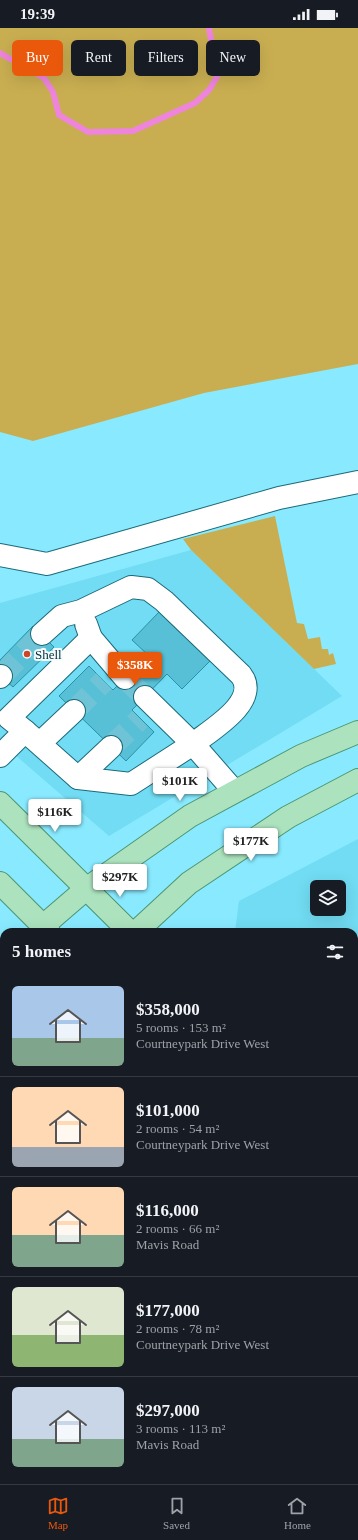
<!DOCTYPE html>
<meta charset="utf-8">
<style>
:root{--surface:#171b24;--page:#242831;--text:#f1f3f6;--muted:#9ea1a6;--line:#363941;--accent:#ea580c}
body{margin:0;font-family:"Times New Roman",serif;background:var(--page);color:var(--text);height:100vh;display:flex;flex-direction:column;font-size:15px;white-space:nowrap}
*{box-sizing:border-box;margin:0}
p{font-size:13px;color:var(--muted)}
.icon{flex:none;width:22px;height:22px;fill:none;stroke:currentColor;stroke-width:2;stroke-linecap:round;stroke-linejoin:round}
.map{position:relative;flex:1;overflow:hidden}
.side{position:absolute;left:0px;top:900px;width:358px;height:556px;display:flex;flex-direction:column;background:var(--surface);border-radius:12px 12px 0 0;box-shadow:0 4px 16px #0002}
.side>*{flex:none}
.banner{position:absolute;left:12px;top:12px;width:334px;height:36px;display:flex;gap:8px}
.fabs{position:absolute;left:310px;top:852px;display:grid;gap:8px}
.fabs a{display:grid;place-items:center;width:36px;height:36px;border-radius:6px;background:var(--surface);box-shadow:0 4px 16px #0002;font-size:20px}
.price{position:absolute;translate:-50% -34px;padding:0 9px;border-radius:4px;background:#fff;color:#222;font-size:13px;line-height:26px;filter:drop-shadow(0 1px 2px #0008)}
.price::after{content:'';position:absolute;left:50%;top:24px;width:12px;height:9px;margin-left:-6px;background:inherit;clip-path:polygon(0 0,100% 0,50% 100%)}
.price.on{background:var(--accent);color:#fff}
ul{padding:0;list-style:none}
li{display:flex;align-items:center;gap:12px;height:100px;padding:0 12px}
li+li{border-top:1px solid var(--line)}
li span{display:grid;place-items:center;flex:none;width:112px;height:80px;border-radius:6px;color:#555}
li>.icon{margin-inline-start:auto}
span .icon{width:48px;height:48px;fill:#fffc;stroke-width:1}
li b{font-size:17px}
h2{display:flex;justify-content:space-between;align-items:center;height:48px;padding:0 12px;font-size:17px}
.pill{padding:0 14px;border-radius:6px;background:var(--surface);box-shadow:0 4px 16px #0002;font-size:14px;line-height:36px}
.pill.on{background:var(--accent);color:#fff}
.status{display:flex;justify-content:space-between;align-items:center;height:28px;padding:0 20px;background:var(--surface);direction:ltr}
.status svg{height:11px;fill:currentColor}
.tabs{display:flex;justify-content:space-around;align-items:center;height:56px;border-top:1px solid var(--line);background:var(--surface);font-size:11px;color:var(--muted)}
.tabs a{display:grid;justify-items:center;gap:2px}
.tabs .on{color:var(--accent)}
.map>svg:first-child{display:block}
</style>
<div class="status"><b>19:39</b><svg viewBox="0 0 49 12"><path d="M0 12V9h3v3zM5 12V6h3v6zM10 12V3h3v9zM15 12V0h3v12zM26 1h20v11H26zM47 4h2v5h-2z"/></svg></div>
<div class="map">
<svg width="358" height="1456" viewBox="0 0 358 1456">
<rect width="100%" height="100%" fill="#89eaff"/>
<!-- built -->
<g fill="#71dcf3" fill-rule="evenodd">
<path d="M191,522L342,668L109,808L0,714V575Z"/>
<path d="M358,811V1056L354,1052V904H235L239,873ZM317,859H339V881H317Z"/>
</g>
<!-- green -->
<g fill="#c9ae51">
<path d="M0,0H358V336L204,365L33,413L0,404Z"/>
<path d="M275,488L297,595L304,596L308,611L320,609L322,621H328L329,627L333,625L336,636L314,641L191,522L183,511Z"/>
</g>
<g fill="none" stroke-linecap="round" stroke-linejoin="round">
<!-- stream -->
<path stroke="#ee84dc" stroke-width="6" d="M0,25L44,50L53,64L59,87L88,104L133,103L195,75L209,62L217,49L209,0"/>
</g>
<!-- building -->
<g fill="#58c0d6" stroke="#2992a6">
<path d="M159,584L210,633L182,661L167,646L132,682L154,704L126,733L59,668L89,638L113,662L148,627L132,612Z"/>
<path d="M33,598L54,619L13,659L0,648V632Z"/>
<path d="M236,1452H264L258,1456H238Z"/>
<path d="M287,1452H291L294,1456H281Z"/>
</g>
<g fill="none" stroke-linecap="round" stroke-linejoin="round">
<!-- minor-tunnel -->
<g stroke="#6ec4d6" stroke-width="22" stroke-dasharray="22 11" stroke-linecap="butt">
<path d="M1,648L42,606"/>
<path d="M125,650L145,669"/>
<path d="M74,683L104,653"/>
<path d="M111,719L140,691"/>
</g>
<!-- minor casing -->
<g stroke="#1b6a79" stroke-width="24">
<g id="minor">
<path d="M0,527L47,536L279,470L358,454"/>
<path d="M86,596L91,610L125,650"/>
<path d="M42,606L62,588L81,583L131,559L148,561L164,573L241,647C261,673 211,702 193,716L145,669"/>
<path d="M0,649L1,648"/>
<path d="M25,703L9,690L91,610"/>
<path d="M40,715L74,683"/>
<path d="M0,728L25,703L78,750L131,756L193,716L234,763"/>
<path d="M78,750L111,719"/>
<path d="M0,955L4,948"/>
<path d="M0,982L4,980"/>
<path d="M354,1441L358,1446"/>
<path d="M0,1451L4,1444"/>
</g>
</g>
<!-- major casing -->
<g stroke="#4c9572" stroke-width="24">
<g id="major">
<path d="M0,775L130,904"/>
<path d="M0,855L49,904"/>
<path d="M43,898L86,861L190,788L301,728L358,704"/>
<path d="M136,904L189,855L288,789L358,752"/>
<path d="M354,1165L358,1169"/>
</g>
</g>
<!-- highway casing -->
<g stroke="#4c9572" stroke-width="24">
<path id="highway" d="M354,1262L358,1267"/>
</g>
<!-- minor -->
<use href="#minor" stroke="#fff" stroke-width="22"/>
<!-- major -->
<use href="#major" stroke="#ace2be" stroke-width="22"/>
<!-- highway -->
<use href="#highway" stroke="#75ce93" stroke-width="22"/>
</g>
<!-- markers -->
<circle fill="#d04528" stroke="#f3fcfe" stroke-width="1.5" cx="27" cy="626" r="4"/>
<g text-anchor="middle" stroke-width="4" stroke-linejoin="round" paint-order="stroke">
<!-- poi labels -->
<g font-size="13" fill="#002c34" stroke="#f3fcfe" text-anchor="start">
<text x="35" y="631">Shell</text>
</g>
</g>
</svg>
<div class="fabs">
<a><svg class="icon" aria-label="layers" viewBox="0 0 24 24"><path d="M12 4l9 5-9 5-9-5zM3 14l9 5 9-5"/></svg></a>
</div>
<b class="price on" style="left:135px;top:658px">$358K</b>
<b class="price" style="left:180px;top:774px">$101K</b>
<b class="price" style="left:55px;top:805px">$116K</b>
<b class="price" style="left:251px;top:834px">$177K</b>
<b class="price" style="left:120px;top:870px">$297K</b>
<div class="banner">
<a class="pill on">Buy</a>
<a class="pill">Rent</a>
<a class="pill">Filters</a>
<a class="pill">New</a>
</div>
<section class="side">
<h2>5 homes<svg class="icon" aria-label="filters" viewBox="0 0 24 24"><path d="M4 7h16M4 17h16"/><circle cx="9" cy="7" r="2"/><circle cx="15" cy="17" r="2"/></svg></h2>
<ul>
<li><span style="background:linear-gradient(#a9c7e8 65%,#7fa58c 0)"><svg class="icon" aria-label="home" viewBox="0 0 24 24"><path d="M3 11l9-7 9 7M6 9v11h12V9"/></svg></span><div><b>$358,000</b><p>5 rooms · 153 m²</p><p>Courtneypark Drive West</p></div></li>
<li><span style="background:linear-gradient(#ffd9b3 75%,#9aa5b1 0)"><svg class="icon" aria-label="home" viewBox="0 0 24 24"><path d="M3 11l9-7 9 7M6 9v11h12V9"/></svg></span><div><b>$101,000</b><p>2 rooms · 54 m²</p><p>Courtneypark Drive West</p></div></li>
<li><span style="background:linear-gradient(#ffd9b3 60%,#7fa58c 0)"><svg class="icon" aria-label="home" viewBox="0 0 24 24"><path d="M3 11l9-7 9 7M6 9v11h12V9"/></svg></span><div><b>$116,000</b><p>2 rooms · 66 m²</p><p>Mavis Road</p></div></li>
<li><span style="background:linear-gradient(#dfe7d0 60%,#8fb573 0)"><svg class="icon" aria-label="home" viewBox="0 0 24 24"><path d="M3 11l9-7 9 7M6 9v11h12V9"/></svg></span><div><b>$177,000</b><p>2 rooms · 78 m²</p><p>Courtneypark Drive West</p></div></li>
<li><span style="background:linear-gradient(#c9d6e8 65%,#7fa58c 0)"><svg class="icon" aria-label="home" viewBox="0 0 24 24"><path d="M3 11l9-7 9 7M6 9v11h12V9"/></svg></span><div><b>$297,000</b><p>3 rooms · 113 m²</p><p>Mavis Road</p></div></li>
</ul>
</section>
</div>
<nav class="tabs">
<a class="on"><svg class="icon" aria-label="map" viewBox="0 0 24 24"><path d="M3 6l6-2 6 2 6-2v14l-6 2-6-2-6 2zM9 4v14M15 6v14"/></svg>Map</a>
<a><svg class="icon" aria-label="saved" viewBox="0 0 24 24"><path d="M7 4h10v16l-5-4-5 4z"/></svg>Saved</a>
<a><svg class="icon" aria-label="home" viewBox="0 0 24 24"><path d="M3 11l9-7 9 7M6 9v11h12V9"/></svg>Home</a>
</nav>
